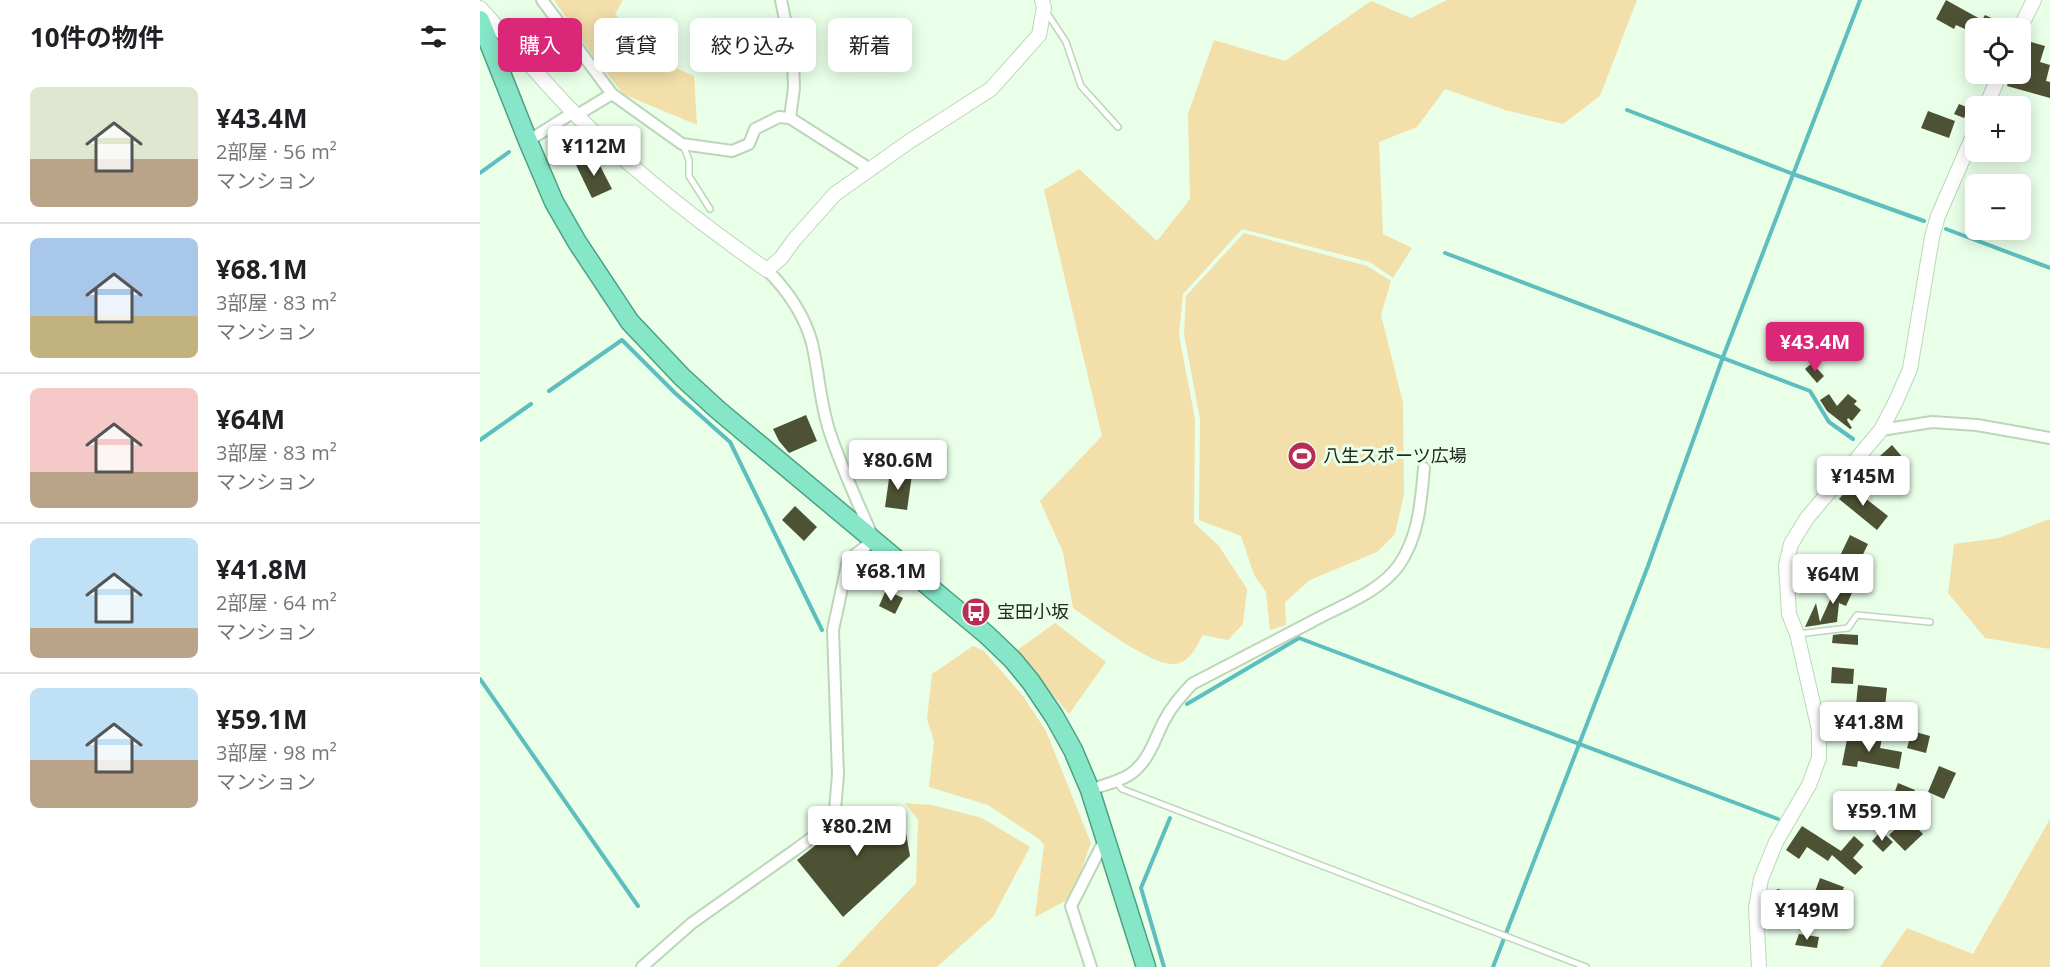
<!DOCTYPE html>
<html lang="ja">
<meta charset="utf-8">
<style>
:root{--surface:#fff;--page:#f6f6f6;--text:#202124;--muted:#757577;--line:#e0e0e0;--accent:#db2777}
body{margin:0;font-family:"Open Sans","Noto Sans JP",sans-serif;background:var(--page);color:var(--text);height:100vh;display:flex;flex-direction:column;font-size:22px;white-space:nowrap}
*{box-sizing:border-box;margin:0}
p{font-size:20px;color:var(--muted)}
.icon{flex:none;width:33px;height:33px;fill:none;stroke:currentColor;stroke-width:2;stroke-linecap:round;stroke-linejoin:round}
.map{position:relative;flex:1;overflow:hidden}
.drawer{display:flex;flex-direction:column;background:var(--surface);width:480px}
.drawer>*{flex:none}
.top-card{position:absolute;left:18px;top:18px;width:570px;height:54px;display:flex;gap:12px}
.buttons{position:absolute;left:1485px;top:18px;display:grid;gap:12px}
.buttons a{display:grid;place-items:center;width:66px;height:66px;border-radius:9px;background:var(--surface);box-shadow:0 3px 15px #0003;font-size:30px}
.price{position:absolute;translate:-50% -51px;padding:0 14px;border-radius:6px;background:#fff;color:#222;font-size:20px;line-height:39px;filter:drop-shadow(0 2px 3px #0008)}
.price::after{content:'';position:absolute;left:50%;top:36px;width:18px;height:14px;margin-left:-9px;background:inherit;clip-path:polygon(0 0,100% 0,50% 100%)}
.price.active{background:var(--accent);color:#fff}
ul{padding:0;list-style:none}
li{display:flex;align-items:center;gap:18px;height:150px;padding:0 30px}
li+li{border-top:2px solid var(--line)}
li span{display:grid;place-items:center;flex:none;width:168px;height:120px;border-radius:9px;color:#555}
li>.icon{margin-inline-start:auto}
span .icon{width:72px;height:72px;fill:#fffc;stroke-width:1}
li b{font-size:26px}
h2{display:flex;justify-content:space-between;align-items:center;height:72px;padding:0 30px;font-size:26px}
.pill{padding:0 21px;border-radius:9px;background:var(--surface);box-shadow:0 3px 15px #0003;font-size:21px;line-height:54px}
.pill.active{background:var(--accent);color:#fff}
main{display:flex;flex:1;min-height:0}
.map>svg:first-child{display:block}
</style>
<main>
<section class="drawer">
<h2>10件の物件<svg class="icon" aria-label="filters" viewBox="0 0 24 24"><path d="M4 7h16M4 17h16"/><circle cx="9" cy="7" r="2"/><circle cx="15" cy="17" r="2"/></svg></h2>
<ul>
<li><span style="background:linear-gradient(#dfe7d0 60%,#b9a48a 0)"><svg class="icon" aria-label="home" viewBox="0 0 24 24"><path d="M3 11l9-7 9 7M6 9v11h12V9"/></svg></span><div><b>¥43.4M</b><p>2部屋 · 56 m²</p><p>マンション</p></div></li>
<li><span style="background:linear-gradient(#a9c7e8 65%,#c2b280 0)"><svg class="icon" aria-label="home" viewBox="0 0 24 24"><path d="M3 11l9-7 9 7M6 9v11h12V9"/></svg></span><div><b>¥68.1M</b><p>3部屋 · 83 m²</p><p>マンション</p></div></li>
<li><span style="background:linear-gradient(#f6c9c9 70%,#b9a48a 0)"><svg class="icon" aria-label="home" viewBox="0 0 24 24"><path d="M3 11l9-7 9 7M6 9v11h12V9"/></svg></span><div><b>¥64M</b><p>3部屋 · 83 m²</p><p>マンション</p></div></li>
<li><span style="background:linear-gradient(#bfe0f5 75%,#b9a48a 0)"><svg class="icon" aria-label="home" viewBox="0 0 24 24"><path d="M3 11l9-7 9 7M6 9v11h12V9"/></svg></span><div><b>¥41.8M</b><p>2部屋 · 64 m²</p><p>マンション</p></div></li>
<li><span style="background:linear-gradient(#bfe0f5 60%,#b9a48a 0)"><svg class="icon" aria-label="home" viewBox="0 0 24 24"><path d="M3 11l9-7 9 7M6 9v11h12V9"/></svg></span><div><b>¥59.1M</b><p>3部屋 · 98 m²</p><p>マンション</p></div></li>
</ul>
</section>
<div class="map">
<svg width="1570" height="967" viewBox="0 0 1570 967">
<rect width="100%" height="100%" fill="#e9ffe8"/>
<!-- green -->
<g fill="#f3dfaa">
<path d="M74,0H143L135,14L171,57L214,76L217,125L143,94L108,49Z"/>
<path d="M967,0H1157L1120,96L1083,124L1025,110L965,89L937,127L899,142L903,234L932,248L913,278L890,262L762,229L703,294L699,335L715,419L714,523L739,546L767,589L763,624L748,640L723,635C716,646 711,662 695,664C671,666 614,622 593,608L583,552L560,501L622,436L564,190L599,169L677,241L710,199L708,114L734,40L805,61L891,1L931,18Z"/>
<path d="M764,233L887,266L911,281L901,315L923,403L924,494L915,534L897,552L830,580L805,602L806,625L790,630L786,592L774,575L761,536L719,520L720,419L704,334L706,296Z"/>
<path d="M1570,519V649L1505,638L1468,593L1474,544L1519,538Z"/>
<path d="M575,623L626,662L589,714L536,651Z"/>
<path d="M493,646L503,650L543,696L566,731L611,843L591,898L555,917L564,845L559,839L508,805L449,787L454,741L447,719L452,674Z"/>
<path d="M425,803L452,805L502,818L550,847L513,917L457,967H357L436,883L438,820Z"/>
<path d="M1570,819V967H1400L1427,928L1493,954Z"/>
</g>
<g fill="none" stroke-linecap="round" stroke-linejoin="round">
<!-- stream -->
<g stroke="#5ebdbf" stroke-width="4">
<path d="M1147,110L1313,174L1444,221"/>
<path d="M0,173L29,152"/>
<path d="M1466,229L1570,268"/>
<path d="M965,253L1330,391L1349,422L1373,439"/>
<path d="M69,391L142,340L195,393L250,442L342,630"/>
<path d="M0,440L51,404"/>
<path d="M0,679L158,906"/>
<path d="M707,704L819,638L1298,819"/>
<path d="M684,967L661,888L690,818"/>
<path d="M1013,967L1168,566L1243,357L1380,0"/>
</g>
</g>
<!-- building -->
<g fill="#4d5234">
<path d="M1466,0L1502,20L1505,15L1531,27V28H1496L1494,33L1476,25L1474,29L1456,19Z"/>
<path d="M1544,40L1565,46L1560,62L1570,65L1566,81L1570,82V98L1527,86L1530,74H1540V52Z"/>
<path d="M1479,104L1489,108L1484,118L1474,114Z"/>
<path d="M1448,111L1475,121L1469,138L1441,128Z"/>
<path d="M115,156L132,189L112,198L96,165Z"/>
<path d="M1332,363L1344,376L1337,383L1325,369Z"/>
<path d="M1349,394L1357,406L1368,394L1377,401L1374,404L1381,410L1372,421L1368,418L1367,420L1372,428L1370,429L1347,411L1340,400Z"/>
<path d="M326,415L337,441L309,453L299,441L293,429Z"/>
<path d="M1412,445L1424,459L1412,470L1400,456Z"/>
<path d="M410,472L432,475L427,510L405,507Z"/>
<path d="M1373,483L1387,496L1385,498L1408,516L1397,530L1359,499Z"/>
<path d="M315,506L337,527L324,541L302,520Z"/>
<path d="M1370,535L1388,544L1370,581L1359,579L1365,566L1357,562Z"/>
<path d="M1359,580H1361L1360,585L1377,582L1366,606L1359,603L1357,622L1325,627L1336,603L1340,622Z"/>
<path d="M406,590L423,598L415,614L399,606Z"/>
<path d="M1361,634L1378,635V645L1352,643L1353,635Z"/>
<path d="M1352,667L1374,669L1373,684L1351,683Z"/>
<path d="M1378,685L1407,688L1405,707L1376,705Z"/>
<path d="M1432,731L1450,736L1446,753L1427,748Z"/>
<path d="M1368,734L1402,739L1400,748L1422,752L1419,769L1378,761L1377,767L1362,765Z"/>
<path d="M1459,766L1476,773L1464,799L1448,792Z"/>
<path d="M1418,783L1435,790L1430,803L1413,797Z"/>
<path d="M381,809L423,816L430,856L363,917L317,860Z"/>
<path d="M1427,818L1443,834L1425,851L1409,835Z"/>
<path d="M1322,826L1361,851L1374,836L1384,845L1373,858L1383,867L1375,875L1352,855L1348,861L1327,847L1319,859L1306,850Z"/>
<path d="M1401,831L1413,842L1403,852L1392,841Z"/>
<path d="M1340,878L1364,887L1352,920L1328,911Z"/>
<path d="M1297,889L1313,892L1310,908L1293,904Z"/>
<path d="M1319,934L1339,937L1337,948L1315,945Z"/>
</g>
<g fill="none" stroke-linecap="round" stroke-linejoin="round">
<!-- service casing -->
<g stroke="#bcd6ba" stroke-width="8">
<g id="service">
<path d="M565,10L586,42L601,86L638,127"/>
<path d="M203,145L209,160V176L230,209"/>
<path d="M1318,634L1368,628L1377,615L1450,622"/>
<path d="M636,781L642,789L1106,967"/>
</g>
</g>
<!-- minor casing -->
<g stroke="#bcd6ba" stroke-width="14">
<g id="minor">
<path d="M62,0L132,94L202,144L252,151L269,144L275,129L299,117L310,118L390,169"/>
<path d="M301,0L313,58L314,88L310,118"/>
<path d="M97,115L132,94"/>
<path d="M48,141L94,112"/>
<path d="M1401,430L1452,422L1497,425L1570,438"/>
<path d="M610,790C623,785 638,782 649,775C669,762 674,740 684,721C691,707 701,696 712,684C752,663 791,643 831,622C860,606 899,593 919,565C939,536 941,501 944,468"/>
<path d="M162,967L212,923L315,850L354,821L358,775L353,630L368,560L394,540C379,505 362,469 350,433C340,404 339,373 332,343C324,314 308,291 287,270"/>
<path d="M611,967L591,906L625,839"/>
</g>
</g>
<!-- tertiary casing -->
<g stroke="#bcd6ba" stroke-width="16">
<g id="tertiary">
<path d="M0,8C38,49 73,95 115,133C167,181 228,229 287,270L301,258L314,240L355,194L430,141L511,89L559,35L564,8L562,0"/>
<path d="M1540,28L1554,0"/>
<path d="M1506,106L1520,74"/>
<path d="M1279,967L1276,908L1281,879L1296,842L1329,785L1339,758V730L1317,634L1309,614L1306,565L1311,544L1327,518L1401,430L1416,401L1430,369L1452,237L1458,216L1496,129"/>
</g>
</g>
<!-- trunk casing -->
<g stroke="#4ea084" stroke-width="21">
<path id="trunk" d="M0,20L48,141L74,202L97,242L150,322L202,377L238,410L507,635L533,660L551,682L574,716L593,750L610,790L666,967"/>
</g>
<!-- service -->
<use href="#service" stroke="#fff" stroke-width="5"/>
<!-- minor -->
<use href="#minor" stroke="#fff" stroke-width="10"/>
<!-- tertiary -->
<use href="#tertiary" stroke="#fff" stroke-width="14"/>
<!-- trunk -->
<use href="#trunk" stroke="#86e6c8" stroke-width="18"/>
</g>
<!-- icons -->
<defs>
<g id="stadium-disc" transform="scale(1.5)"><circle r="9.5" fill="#ba2b55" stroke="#e9ffe8"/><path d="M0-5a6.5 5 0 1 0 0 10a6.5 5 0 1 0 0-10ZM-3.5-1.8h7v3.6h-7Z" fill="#fff"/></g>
<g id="bus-disc" transform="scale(1.5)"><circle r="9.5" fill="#ba2b55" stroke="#e9ffe8"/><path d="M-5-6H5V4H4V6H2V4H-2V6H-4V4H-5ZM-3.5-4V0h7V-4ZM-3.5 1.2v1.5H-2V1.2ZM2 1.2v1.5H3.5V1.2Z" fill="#fff"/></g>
</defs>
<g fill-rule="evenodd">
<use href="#stadium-disc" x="822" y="456"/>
<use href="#bus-disc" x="496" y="612"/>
</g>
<g text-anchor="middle" stroke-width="6" stroke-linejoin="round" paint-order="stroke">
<!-- poi labels -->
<g font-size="18" fill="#212b20" stroke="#e9ffe8" text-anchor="start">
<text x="843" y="462">八生スポーツ広場</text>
<text x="517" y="618">宝田小坂</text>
</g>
</g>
</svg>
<div class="buttons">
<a><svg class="icon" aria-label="locate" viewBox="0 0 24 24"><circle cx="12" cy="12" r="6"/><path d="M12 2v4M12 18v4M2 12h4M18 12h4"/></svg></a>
<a>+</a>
<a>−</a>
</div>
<b class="price" style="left:114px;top:177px">¥112M</b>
<b class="price active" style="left:1335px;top:373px">¥43.4M</b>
<b class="price" style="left:418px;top:491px">¥80.6M</b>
<b class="price" style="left:1383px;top:507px">¥145M</b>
<b class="price" style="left:411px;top:602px">¥68.1M</b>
<b class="price" style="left:1353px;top:605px">¥64M</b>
<b class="price" style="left:1389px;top:753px">¥41.8M</b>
<b class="price" style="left:1402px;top:842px">¥59.1M</b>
<b class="price" style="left:377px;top:857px">¥80.2M</b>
<b class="price" style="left:1327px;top:941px">¥149M</b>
<div class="top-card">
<a class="pill active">購入</a>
<a class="pill">賃貸</a>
<a class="pill">絞り込み</a>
<a class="pill">新着</a>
</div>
</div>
</main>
